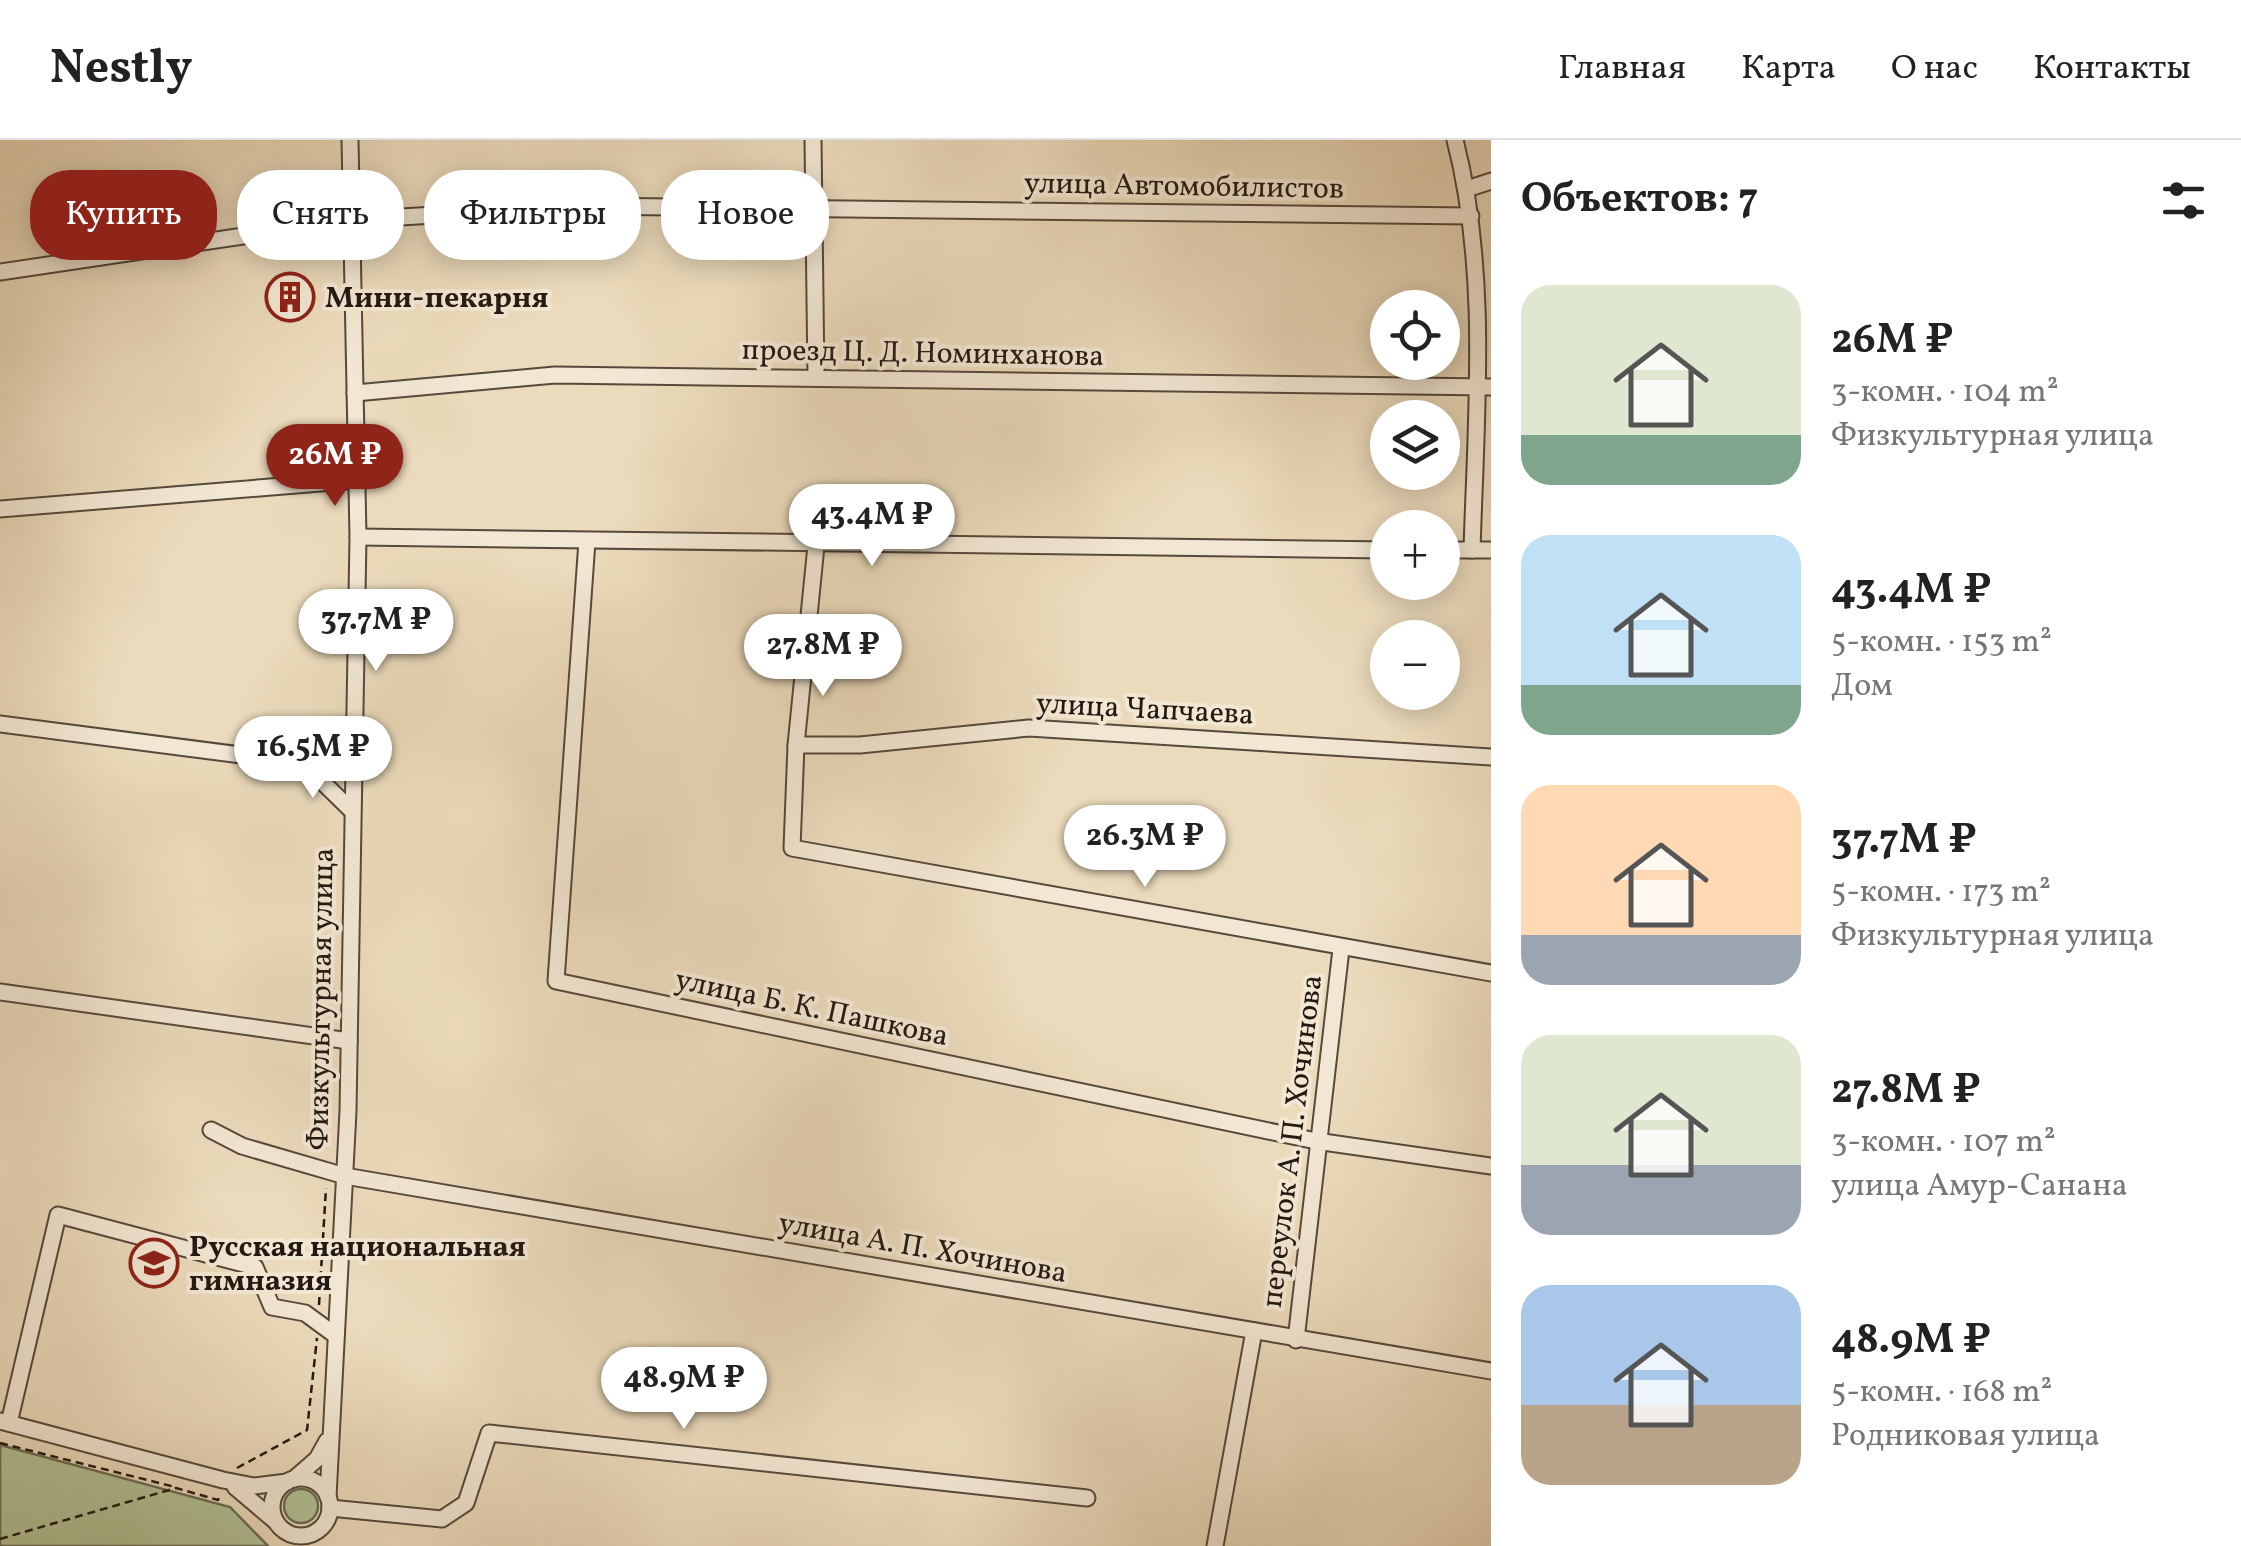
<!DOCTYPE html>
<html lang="ru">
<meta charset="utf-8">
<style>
:root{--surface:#fff;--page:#f6f6f6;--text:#222;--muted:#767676;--line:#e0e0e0;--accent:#8f2418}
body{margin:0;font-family:Vollkorn,serif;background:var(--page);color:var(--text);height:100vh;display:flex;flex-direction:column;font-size:38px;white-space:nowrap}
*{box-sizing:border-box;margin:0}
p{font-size:32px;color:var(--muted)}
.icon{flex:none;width:55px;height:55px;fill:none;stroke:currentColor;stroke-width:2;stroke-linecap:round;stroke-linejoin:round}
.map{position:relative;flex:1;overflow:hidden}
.drawer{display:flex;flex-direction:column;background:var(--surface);width:750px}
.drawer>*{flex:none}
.banner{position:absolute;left:30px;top:30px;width:950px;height:90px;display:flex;gap:20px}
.buttons{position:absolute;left:1370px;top:150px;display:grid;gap:20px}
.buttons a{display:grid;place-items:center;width:90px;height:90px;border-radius:50%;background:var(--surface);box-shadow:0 5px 25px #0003;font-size:50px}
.price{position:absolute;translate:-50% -85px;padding:0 22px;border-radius:35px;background:#fff;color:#222;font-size:32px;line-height:65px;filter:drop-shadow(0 2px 5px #0008)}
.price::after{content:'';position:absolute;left:50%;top:60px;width:30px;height:22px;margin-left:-15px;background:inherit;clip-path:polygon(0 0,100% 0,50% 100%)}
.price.selected{background:var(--accent);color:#fff}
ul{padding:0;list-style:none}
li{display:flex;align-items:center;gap:30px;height:250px;padding:0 30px}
li span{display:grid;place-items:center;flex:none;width:280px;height:200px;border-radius:30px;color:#555}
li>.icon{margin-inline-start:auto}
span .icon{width:120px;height:120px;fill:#fffc;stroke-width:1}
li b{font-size:42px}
h2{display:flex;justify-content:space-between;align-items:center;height:120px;padding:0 30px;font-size:42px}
.tag{padding:0 35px;border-radius:40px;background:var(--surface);box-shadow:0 5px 25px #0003;font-size:35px;line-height:90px}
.tag.selected{background:var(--accent);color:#fff}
header{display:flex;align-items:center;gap:60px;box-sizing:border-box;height:140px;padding:0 50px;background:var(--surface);border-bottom:2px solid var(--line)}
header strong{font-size:48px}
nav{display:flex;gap:55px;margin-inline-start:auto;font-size:35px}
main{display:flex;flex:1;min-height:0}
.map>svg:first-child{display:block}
</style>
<header>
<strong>Nestly</strong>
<nav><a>Главная</a><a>Карта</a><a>О нас</a><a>Контакты</a></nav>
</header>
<main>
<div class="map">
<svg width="1491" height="1406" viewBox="0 0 1491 1406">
<rect width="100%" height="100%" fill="#ebdabb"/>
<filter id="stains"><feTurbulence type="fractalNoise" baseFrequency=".002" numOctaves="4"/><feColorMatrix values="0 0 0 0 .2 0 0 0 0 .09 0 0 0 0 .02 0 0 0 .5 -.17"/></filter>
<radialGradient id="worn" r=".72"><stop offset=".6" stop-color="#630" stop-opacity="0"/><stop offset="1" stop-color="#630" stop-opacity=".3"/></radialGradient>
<!-- green -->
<g fill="#b1c195" stroke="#6a6d54" stroke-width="2.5">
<path d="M0,1305L230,1367L268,1406H0Z"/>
<circle cx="301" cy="1366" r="17"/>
</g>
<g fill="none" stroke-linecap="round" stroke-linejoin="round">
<!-- minor casing -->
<g stroke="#56493c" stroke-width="19">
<g id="minor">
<path d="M813,0L816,238"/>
<path d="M1455,0C1489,132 1476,275 1472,410"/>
<path d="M1467,49L1491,41"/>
<path d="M0,132L351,80L583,66L1471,76"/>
<path d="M355,253L555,235L1491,247"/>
<path d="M0,369L357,340"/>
<path d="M358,397L1388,410"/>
<path d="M587,401L556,841L1316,1001L1491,1026"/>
<path d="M816,406L796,605L792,708L1491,833"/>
<path d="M1442,410H1491"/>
<path d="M0,584L303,623L350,669"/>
<path d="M796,605H860L1029,588L1491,617"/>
<path d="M303,623L352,602"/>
<path d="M0,852L349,901"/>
<path d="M211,990L242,1006L345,1036L1491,1231"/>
<path d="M1296,1200L1341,809"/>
<path d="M0,1281L223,1340L254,1346L287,1342"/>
<path d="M9,1283L58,1075L255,1127L272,1167L305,1173L335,1195"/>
<circle cx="301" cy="1367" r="29"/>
<path d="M294,1339L317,1319L327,1301"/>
<path d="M235,1347L274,1380"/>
<path d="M328,1357L348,971L358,397L350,0"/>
<path d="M330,1368L442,1379L466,1363L489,1293L1087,1358"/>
<path d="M1215,1406L1254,1191"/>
</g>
</g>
<!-- path -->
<g stroke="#241912" stroke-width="2.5" stroke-dasharray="8 5" stroke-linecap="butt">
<path d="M319,1165L326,1048"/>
<path d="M0,1303L175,1347"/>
<path d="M237,1328L307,1290L317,1198"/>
<path d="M0,1399L176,1348L218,1360L220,1354"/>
</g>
<!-- minor -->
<use href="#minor" stroke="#f2e7d3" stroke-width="15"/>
</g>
<!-- icons -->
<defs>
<g id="building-ring" transform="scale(2.5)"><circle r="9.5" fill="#f2e7d3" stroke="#8f2418" stroke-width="1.5"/><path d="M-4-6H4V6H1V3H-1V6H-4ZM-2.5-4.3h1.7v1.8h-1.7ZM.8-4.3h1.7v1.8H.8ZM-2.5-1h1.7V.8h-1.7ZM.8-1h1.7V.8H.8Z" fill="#8f2418"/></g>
<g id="school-ring" transform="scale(2.5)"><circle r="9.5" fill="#f2e7d3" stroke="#8f2418" stroke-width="1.5"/><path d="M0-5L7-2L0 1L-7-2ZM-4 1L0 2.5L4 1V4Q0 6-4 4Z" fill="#8f2418"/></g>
</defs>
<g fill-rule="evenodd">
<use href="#building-ring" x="290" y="157"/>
<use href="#school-ring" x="154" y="1123"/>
</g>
<g text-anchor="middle" stroke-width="8" stroke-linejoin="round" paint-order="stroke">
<!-- street labels -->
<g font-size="30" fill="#241912" stroke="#f2e7d3">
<text transform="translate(1184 45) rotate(1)" y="10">улица Автомобилистов</text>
<text transform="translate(923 212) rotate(1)" y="10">проезд Ц. Д. Номинханова</text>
<text transform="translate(1145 568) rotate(3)" y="10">улица Чапчаева</text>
<text transform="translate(320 859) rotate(-89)" y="10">Физкультурная улица</text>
<text transform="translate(812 867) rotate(12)" y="10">улица Б. К. Пашкова</text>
<text transform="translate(1291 1001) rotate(-83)" y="10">переулок А. П. Хочинова</text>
<text transform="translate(923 1107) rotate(10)" y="10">улица А. П. Хочинова</text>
</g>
<!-- poi labels -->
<g font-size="30" font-weight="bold" fill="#241912" stroke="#f2e7d3" text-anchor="start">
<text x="325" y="167">Мини-пекарня</text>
<text x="189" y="1116">Русская национальная<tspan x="189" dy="34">гимназия</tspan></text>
</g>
</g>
<rect width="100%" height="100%" filter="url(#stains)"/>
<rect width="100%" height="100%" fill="url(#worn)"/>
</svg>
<div class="buttons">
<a><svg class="icon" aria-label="locate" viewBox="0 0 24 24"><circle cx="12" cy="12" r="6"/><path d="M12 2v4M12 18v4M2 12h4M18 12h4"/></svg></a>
<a><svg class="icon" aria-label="layers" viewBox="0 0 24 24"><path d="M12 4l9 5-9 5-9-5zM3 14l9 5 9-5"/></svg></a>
<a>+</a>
<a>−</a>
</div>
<b class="price selected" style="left:335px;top:369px">26M ₽</b>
<b class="price" style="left:872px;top:429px">43.4M ₽</b>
<b class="price" style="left:376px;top:534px">37.7M ₽</b>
<b class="price" style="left:823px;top:559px">27.8M ₽</b>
<b class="price" style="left:313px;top:661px">16.5M ₽</b>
<b class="price" style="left:1145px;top:750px">26.3M ₽</b>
<b class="price" style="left:684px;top:1292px">48.9M ₽</b>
<div class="banner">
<a class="tag selected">Купить</a>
<a class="tag">Снять</a>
<a class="tag">Фильтры</a>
<a class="tag">Новое</a>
</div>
</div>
<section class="drawer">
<h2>Объектов: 7<svg class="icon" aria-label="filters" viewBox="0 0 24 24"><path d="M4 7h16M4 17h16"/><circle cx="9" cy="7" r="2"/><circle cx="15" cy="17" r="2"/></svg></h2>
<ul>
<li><span style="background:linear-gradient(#dfe7d0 75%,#7fa58c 0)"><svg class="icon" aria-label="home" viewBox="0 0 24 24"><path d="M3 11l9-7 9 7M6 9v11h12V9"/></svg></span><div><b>26M ₽</b><p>3-комн. · 104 m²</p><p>Физкультурная улица</p></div></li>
<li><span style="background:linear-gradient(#bfe0f5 75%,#7fa58c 0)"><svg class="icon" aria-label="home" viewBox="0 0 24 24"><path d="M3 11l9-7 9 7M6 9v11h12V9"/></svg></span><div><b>43.4M ₽</b><p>5-комн. · 153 m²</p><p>Дом</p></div></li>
<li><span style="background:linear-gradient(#ffd9b3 75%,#9aa5b1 0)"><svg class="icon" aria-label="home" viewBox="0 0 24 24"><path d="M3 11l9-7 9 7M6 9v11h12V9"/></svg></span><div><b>37.7M ₽</b><p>5-комн. · 173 m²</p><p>Физкультурная улица</p></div></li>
<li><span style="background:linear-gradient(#dfe7d0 65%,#9aa5b1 0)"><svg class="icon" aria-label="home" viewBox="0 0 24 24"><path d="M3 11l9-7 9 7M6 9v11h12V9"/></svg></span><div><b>27.8M ₽</b><p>3-комн. · 107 m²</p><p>улица Амур-Санана</p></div></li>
<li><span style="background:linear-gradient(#a9c7e8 60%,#b9a48a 0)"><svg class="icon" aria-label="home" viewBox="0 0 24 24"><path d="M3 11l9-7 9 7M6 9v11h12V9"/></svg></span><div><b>48.9M ₽</b><p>5-комн. · 168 m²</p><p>Родниковая улица</p></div></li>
</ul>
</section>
</main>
